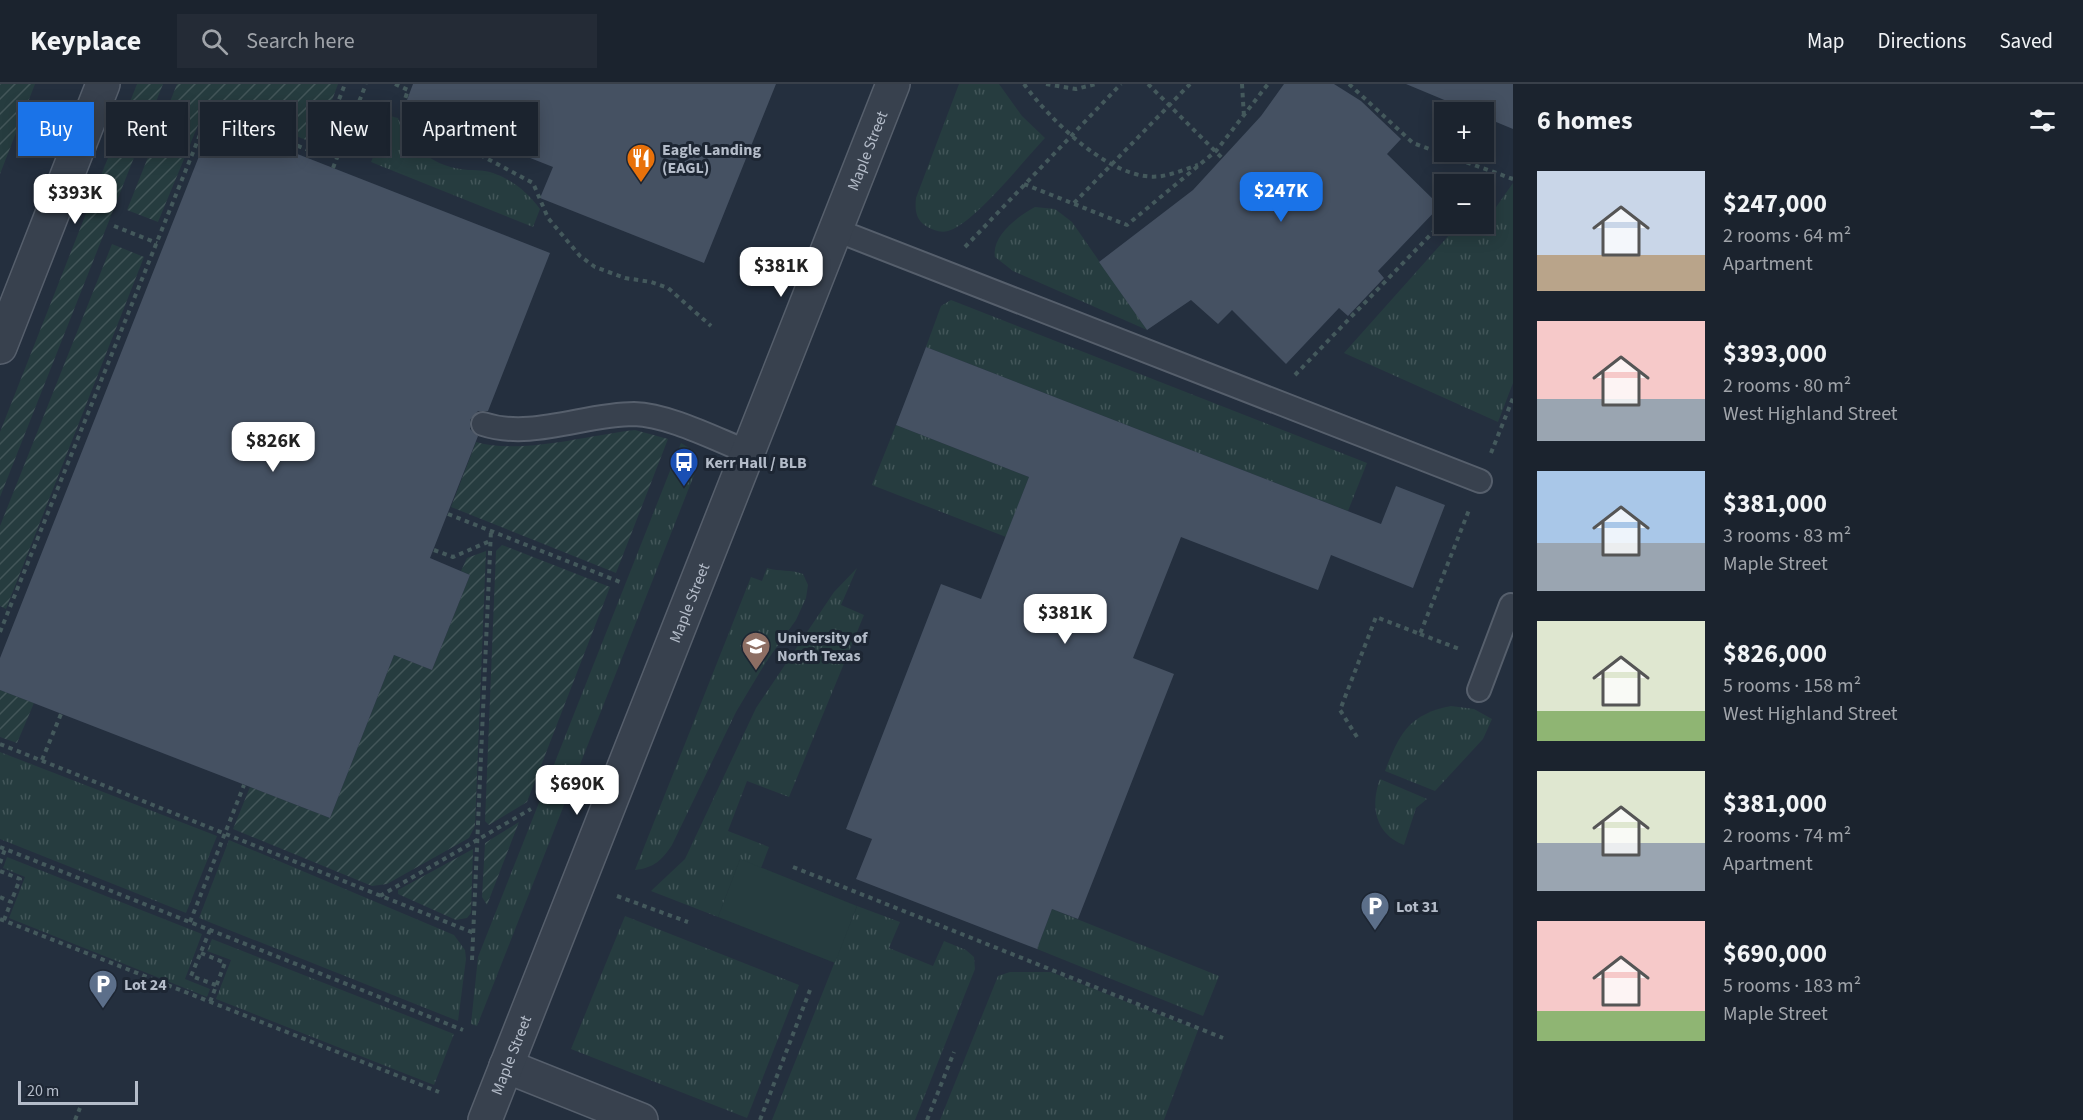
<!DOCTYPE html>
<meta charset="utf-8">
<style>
:root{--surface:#1b232e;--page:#242b36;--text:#f1f3f6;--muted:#a0a4aa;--line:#39404a;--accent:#1a73e8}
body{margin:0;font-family:"Source Sans 3",sans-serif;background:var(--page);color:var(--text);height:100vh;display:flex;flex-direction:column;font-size:22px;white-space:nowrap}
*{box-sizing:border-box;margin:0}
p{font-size:20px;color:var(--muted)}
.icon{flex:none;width:33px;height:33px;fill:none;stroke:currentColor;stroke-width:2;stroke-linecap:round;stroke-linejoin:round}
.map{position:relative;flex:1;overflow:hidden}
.drawer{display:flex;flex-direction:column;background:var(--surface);width:570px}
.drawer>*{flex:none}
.top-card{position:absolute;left:18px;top:18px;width:570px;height:54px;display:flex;gap:12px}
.controls{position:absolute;left:1434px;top:18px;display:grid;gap:12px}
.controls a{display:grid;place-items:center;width:60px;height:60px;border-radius:0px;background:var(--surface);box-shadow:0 3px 15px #0003,0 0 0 2px var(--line);font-size:30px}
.scale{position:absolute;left:18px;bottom:15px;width:120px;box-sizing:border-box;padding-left:6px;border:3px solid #b4bcc9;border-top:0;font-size:16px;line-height:21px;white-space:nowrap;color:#b4bcc9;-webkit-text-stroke:4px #1d2633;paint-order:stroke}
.price{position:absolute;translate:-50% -51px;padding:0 14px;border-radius:12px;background:#fff;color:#222;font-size:20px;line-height:39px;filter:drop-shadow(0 2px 3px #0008)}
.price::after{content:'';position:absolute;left:50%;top:36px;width:18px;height:14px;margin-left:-9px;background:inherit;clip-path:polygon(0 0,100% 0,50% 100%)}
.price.selected{background:var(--accent);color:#fff}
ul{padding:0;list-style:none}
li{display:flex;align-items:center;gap:18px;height:150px;padding:0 24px}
li span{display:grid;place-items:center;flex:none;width:168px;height:120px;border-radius:0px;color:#555}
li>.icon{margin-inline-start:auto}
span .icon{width:72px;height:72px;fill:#fffc;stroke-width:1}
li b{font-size:26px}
h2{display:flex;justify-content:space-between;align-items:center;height:72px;padding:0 24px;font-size:26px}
.tag{padding:0 21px;border-radius:0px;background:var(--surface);box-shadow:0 3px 15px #0003,0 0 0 2px var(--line);font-size:21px;line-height:54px}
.tag.selected{background:var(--accent);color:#fff}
header{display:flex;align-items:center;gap:36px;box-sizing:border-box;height:84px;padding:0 30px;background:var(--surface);border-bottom:2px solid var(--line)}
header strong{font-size:28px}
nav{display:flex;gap:33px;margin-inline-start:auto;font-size:21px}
.search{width:420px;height:54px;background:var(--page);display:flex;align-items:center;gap:15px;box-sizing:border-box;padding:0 21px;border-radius:0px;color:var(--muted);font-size:22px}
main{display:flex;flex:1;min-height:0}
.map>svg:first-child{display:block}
</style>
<header>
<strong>Keyplace</strong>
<div class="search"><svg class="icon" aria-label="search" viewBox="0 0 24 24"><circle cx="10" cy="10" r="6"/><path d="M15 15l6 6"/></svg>Search here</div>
<nav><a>Map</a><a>Directions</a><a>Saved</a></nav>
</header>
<main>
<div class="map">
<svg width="1513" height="1036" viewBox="0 0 1513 1036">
<defs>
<pattern id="grass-tufts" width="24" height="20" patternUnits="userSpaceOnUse" patternTransform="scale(1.5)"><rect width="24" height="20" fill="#263c3f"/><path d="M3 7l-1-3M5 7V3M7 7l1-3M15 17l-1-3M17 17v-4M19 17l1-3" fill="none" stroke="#435659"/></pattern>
<pattern id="garden-furrows" width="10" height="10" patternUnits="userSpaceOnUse" patternTransform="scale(1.5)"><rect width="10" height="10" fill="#263c3f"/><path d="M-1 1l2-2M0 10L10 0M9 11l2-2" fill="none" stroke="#435659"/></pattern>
</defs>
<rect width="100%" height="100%" fill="#242f3e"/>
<!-- grass -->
<g fill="url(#grass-tufts)">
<path d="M959,0H999L1022,32L1045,54C1024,76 975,139 948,147C940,149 933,146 926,142C915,135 915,125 916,114Z"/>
<path d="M390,32L398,34C408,61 432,81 460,85C471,87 482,85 493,89C513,96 528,109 540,125L533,143L371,78Z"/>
<path d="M1513,99V299L1498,338L1344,269L1459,140H1484Z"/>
<path d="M1035,123L1055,125L1072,138L1147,246L1013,187L995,173C991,152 1018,132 1035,123Z"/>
<path d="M951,216L1367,379L1348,427L926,263L941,222Z"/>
<path d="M896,341L1029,393L1006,453L872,401Z"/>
<path d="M681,359L694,367L698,381L477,942L471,940L478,873Z"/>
<path d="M767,484C780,488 790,485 803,490L808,501L806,514L796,536L766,578L736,628L672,761C662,776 654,784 635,786L751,493L762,497Z"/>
<path d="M857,484L841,521L864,531L789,713L747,697L728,747L769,763L761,784L740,776L718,833L651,807L685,775L756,624L834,508Z"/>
<path d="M1451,622L1474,625L1492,635L1483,655L1435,707L1385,687C1399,650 1409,630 1451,622Z"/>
<path d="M0,668L217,752L186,829L0,755Z"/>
<path d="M1380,695L1427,715L1416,724L1404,761C1375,750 1370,722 1380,695Z"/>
<path d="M229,756L454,851L465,866L466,875L458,937L199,834Z"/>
<path d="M7,773L202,850L185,895L210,905L207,913L9,834L25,793L3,784Z"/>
<path d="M857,822L900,838L889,864L933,882L944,857L966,866L974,873L975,885L915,1036H772Z"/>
<path d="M1052,825L1219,892L1203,932L1037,865Z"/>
<path d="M625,832L799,901L747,1034L571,965Z"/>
<path d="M212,855L454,950L434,1001L216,915L231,876L207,867Z"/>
<path d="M1051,888L1198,946L1164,1036H940L998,892L1010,888Z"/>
</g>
<!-- garden -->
<g fill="url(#garden-furrows)">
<path d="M0,0H35L0,90Z"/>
<path d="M137,0H163L0,413V348Z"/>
<path d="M177,0H338L316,60L208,17L158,138L127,126Z"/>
<path d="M112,160L144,173L6,525L0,522V442Z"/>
<path d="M635,346L668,355L616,489L451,423L476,358C520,371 589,351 635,346Z"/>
<path d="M502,461L610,503L527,718L489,741L485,737L496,467Z"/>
<path d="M486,467L475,742L469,754L387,800L372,802L233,745L250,703L330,734L394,571L432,586L470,491L461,487L467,474Z"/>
<path d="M0,606L34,619L17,659L0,653Z"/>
<path d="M519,738L487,821L482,813L485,759Z"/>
<path d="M473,765L471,829L467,834L456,836L398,810V806Z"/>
</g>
<!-- pitch -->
<path fill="#263c3f" d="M740,775L857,822L835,879L718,833Z"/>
<!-- building -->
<g fill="#455162">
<path d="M413,0H776L704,179L540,114L553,83L404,24Z"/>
<path d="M1284,0H1334L1361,17L1401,55L1387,70L1440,122L1378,187L1384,194L1348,232L1339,224L1286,280L1232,226L1218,240L1191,216L1147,246L1099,178L1193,106L1261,32Z"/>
<path d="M1406,0H1513V45L1484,33V28H1473Z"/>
<path d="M213,37L550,169L488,327H478L470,336V345L478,352L430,474L470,491L432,586L394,571L330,734L0,606V574Z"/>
<path d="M926,263L1381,440L1396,402L1445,421L1413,504L1331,471L1318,506L1181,453L1133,574L1174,590L1078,835L1052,825L1037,865L856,795L872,755L846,745L941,500L981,515L1029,393L896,341Z"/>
</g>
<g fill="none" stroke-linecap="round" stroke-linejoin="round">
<!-- lane casing -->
<g stroke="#565f6c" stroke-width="26">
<g id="lane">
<path d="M836,146L1480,397"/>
<path d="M483,340C531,356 585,330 634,330C669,331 715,355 748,368"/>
<path d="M1479,606L1511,521"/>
</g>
</g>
<!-- street casing -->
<g stroke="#565f6c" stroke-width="36">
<g id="street">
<path d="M0,263L103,0"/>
<path d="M506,982L641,1036"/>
<path id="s1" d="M485,1036L893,0"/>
</g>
</g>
<!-- path -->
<g stroke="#44595c" stroke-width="4" stroke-dasharray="4.5 4.5" stroke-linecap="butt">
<path d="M395,0L408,6L402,24L405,31L533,99L548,134L580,172L595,183L625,194L651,198L668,204L711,242"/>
<path d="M1024,0C1050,36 1114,100 1162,92C1174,90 1186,85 1198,81"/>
<path d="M1046,0L1076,5L1096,0"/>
<path d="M1148,0L1222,74"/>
<path d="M1242,0L1244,33"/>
<path d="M1349,0L1413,59L1513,95"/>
<path d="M333,84L366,0"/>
<path d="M1024,100L1127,141L1216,67L1268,0"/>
<path d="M1074,119L1190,0"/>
<path d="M114,142L157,159"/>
<path d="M965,163L1121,0"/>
<path d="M1295,291L1436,145"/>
<path d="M1491,369L1513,314"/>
<path d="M448,430L620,498"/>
<path d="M434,466L453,473L490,457"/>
<path d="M0,548L210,26L318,70L345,0"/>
<path d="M1420,550L1462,566"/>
<path d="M1357,653L1340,626L1376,533L1420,550L1469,426"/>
<path d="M0,660L474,849"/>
<path d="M42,676L61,630"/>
<path d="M0,763L463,946"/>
<path d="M0,779L5,765"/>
<path d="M793,783L1223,954"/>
<path d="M0,787L20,795L11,818"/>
<path d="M380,812L531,725"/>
<path d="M617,812L688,838"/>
<path d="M0,813L11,818L4,836"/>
<path d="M0,835L439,1008"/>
<path d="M190,838L244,701"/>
<path d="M210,846L191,892L216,901"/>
<path d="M201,869L225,879L210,918"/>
<path d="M472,876L491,446"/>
<path d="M75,1036L80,1024"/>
<path d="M760,1036L810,906"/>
<path d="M927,1036L954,968"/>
</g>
<!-- lane -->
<use href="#lane" stroke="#38414e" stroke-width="22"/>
<!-- street -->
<use href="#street" stroke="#38414e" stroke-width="33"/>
</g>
<!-- icons -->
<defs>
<g id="restaurant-pin" transform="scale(1.5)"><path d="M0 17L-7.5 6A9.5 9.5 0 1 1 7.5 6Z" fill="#e8710a" stroke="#1d2633"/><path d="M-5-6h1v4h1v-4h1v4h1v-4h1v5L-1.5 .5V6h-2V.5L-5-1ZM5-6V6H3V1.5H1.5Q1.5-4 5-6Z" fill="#fff"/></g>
<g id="bus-pin" transform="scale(1.5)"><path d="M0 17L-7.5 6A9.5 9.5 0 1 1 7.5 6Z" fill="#1a4fb4" stroke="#1d2633"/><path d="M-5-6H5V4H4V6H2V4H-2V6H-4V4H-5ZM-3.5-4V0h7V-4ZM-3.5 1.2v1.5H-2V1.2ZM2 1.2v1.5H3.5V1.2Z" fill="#fff"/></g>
<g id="university-pin" transform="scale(1.5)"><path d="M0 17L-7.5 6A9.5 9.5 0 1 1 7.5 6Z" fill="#8d6e63" stroke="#1d2633"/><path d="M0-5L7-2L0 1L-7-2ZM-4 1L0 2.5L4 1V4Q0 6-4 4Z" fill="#fff"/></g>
<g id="parking-pin" transform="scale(1.5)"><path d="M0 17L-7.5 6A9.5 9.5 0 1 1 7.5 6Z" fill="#5c6f8a" stroke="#1d2633"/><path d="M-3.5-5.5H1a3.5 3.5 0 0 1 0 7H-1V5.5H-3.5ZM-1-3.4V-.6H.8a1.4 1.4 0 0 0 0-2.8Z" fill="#fff"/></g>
</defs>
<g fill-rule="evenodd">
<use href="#restaurant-pin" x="641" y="74"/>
<use href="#bus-pin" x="684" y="378"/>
<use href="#university-pin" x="756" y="562"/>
<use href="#parking-pin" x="1375" y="822"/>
<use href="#parking-pin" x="103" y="900"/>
</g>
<g text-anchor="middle" stroke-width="6" stroke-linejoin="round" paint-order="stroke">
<!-- poi labels -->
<g font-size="16" font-weight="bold" fill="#b4bcc9" stroke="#1d2633" text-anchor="start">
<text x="662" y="71">Eagle Landing<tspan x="662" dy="18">(EAGL)</tspan></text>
<text x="705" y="384">Kerr Hall / BLB</text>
<text x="777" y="559">University of<tspan x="777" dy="18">North Texas</tspan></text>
<text x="1396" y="828">Lot 31</text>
<text x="124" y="906">Lot 24</text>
</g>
<!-- street labels -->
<g font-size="16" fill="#b4bcc9" stroke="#1d2633">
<text dy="6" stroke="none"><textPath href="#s1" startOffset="1042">Maple Street</textPath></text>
<text dy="6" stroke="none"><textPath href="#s1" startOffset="556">Maple Street</textPath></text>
<text dy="6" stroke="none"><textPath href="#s1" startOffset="70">Maple Street</textPath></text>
</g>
</g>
</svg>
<div class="controls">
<a>+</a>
<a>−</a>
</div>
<div class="scale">20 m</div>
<b class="price selected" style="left:1281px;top:139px">$247K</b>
<b class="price" style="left:75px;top:141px">$393K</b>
<b class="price" style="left:781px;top:214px">$381K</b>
<b class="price" style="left:273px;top:389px">$826K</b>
<b class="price" style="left:1065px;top:561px">$381K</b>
<b class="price" style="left:577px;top:732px">$690K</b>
<div class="top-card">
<a class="tag selected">Buy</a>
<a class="tag">Rent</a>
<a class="tag">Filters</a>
<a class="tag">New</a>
<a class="tag">Apartment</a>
</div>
</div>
<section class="drawer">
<h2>6 homes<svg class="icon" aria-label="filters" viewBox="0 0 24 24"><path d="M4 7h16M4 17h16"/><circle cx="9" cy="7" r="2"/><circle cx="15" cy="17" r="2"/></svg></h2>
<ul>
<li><span style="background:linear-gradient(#c9d6e8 70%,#b9a48a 0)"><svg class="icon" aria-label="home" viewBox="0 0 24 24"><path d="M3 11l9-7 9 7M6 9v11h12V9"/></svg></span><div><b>$247,000</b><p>2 rooms · 64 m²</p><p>Apartment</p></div></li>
<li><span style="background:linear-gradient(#f6c9c9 65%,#9aa5b1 0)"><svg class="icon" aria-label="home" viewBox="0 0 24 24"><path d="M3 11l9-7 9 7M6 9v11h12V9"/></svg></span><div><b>$393,000</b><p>2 rooms · 80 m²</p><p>West Highland Street</p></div></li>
<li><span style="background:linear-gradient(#a9c7e8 60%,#9aa5b1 0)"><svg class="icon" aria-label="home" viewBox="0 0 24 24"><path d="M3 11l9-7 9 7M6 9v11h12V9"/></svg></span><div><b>$381,000</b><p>3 rooms · 83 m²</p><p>Maple Street</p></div></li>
<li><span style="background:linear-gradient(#dfe7d0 75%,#8fb573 0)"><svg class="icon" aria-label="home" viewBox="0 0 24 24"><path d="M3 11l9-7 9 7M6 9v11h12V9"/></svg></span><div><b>$826,000</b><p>5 rooms · 158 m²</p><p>West Highland Street</p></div></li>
<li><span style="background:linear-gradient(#dfe7d0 60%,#9aa5b1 0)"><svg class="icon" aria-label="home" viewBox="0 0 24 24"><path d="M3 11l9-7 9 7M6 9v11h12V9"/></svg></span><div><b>$381,000</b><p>2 rooms · 74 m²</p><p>Apartment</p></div></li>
<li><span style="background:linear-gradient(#f6c9c9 75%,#8fb573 0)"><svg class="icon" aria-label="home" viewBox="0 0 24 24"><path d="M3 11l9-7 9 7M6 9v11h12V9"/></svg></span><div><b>$690,000</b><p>5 rooms · 183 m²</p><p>Maple Street</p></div></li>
</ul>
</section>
</main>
